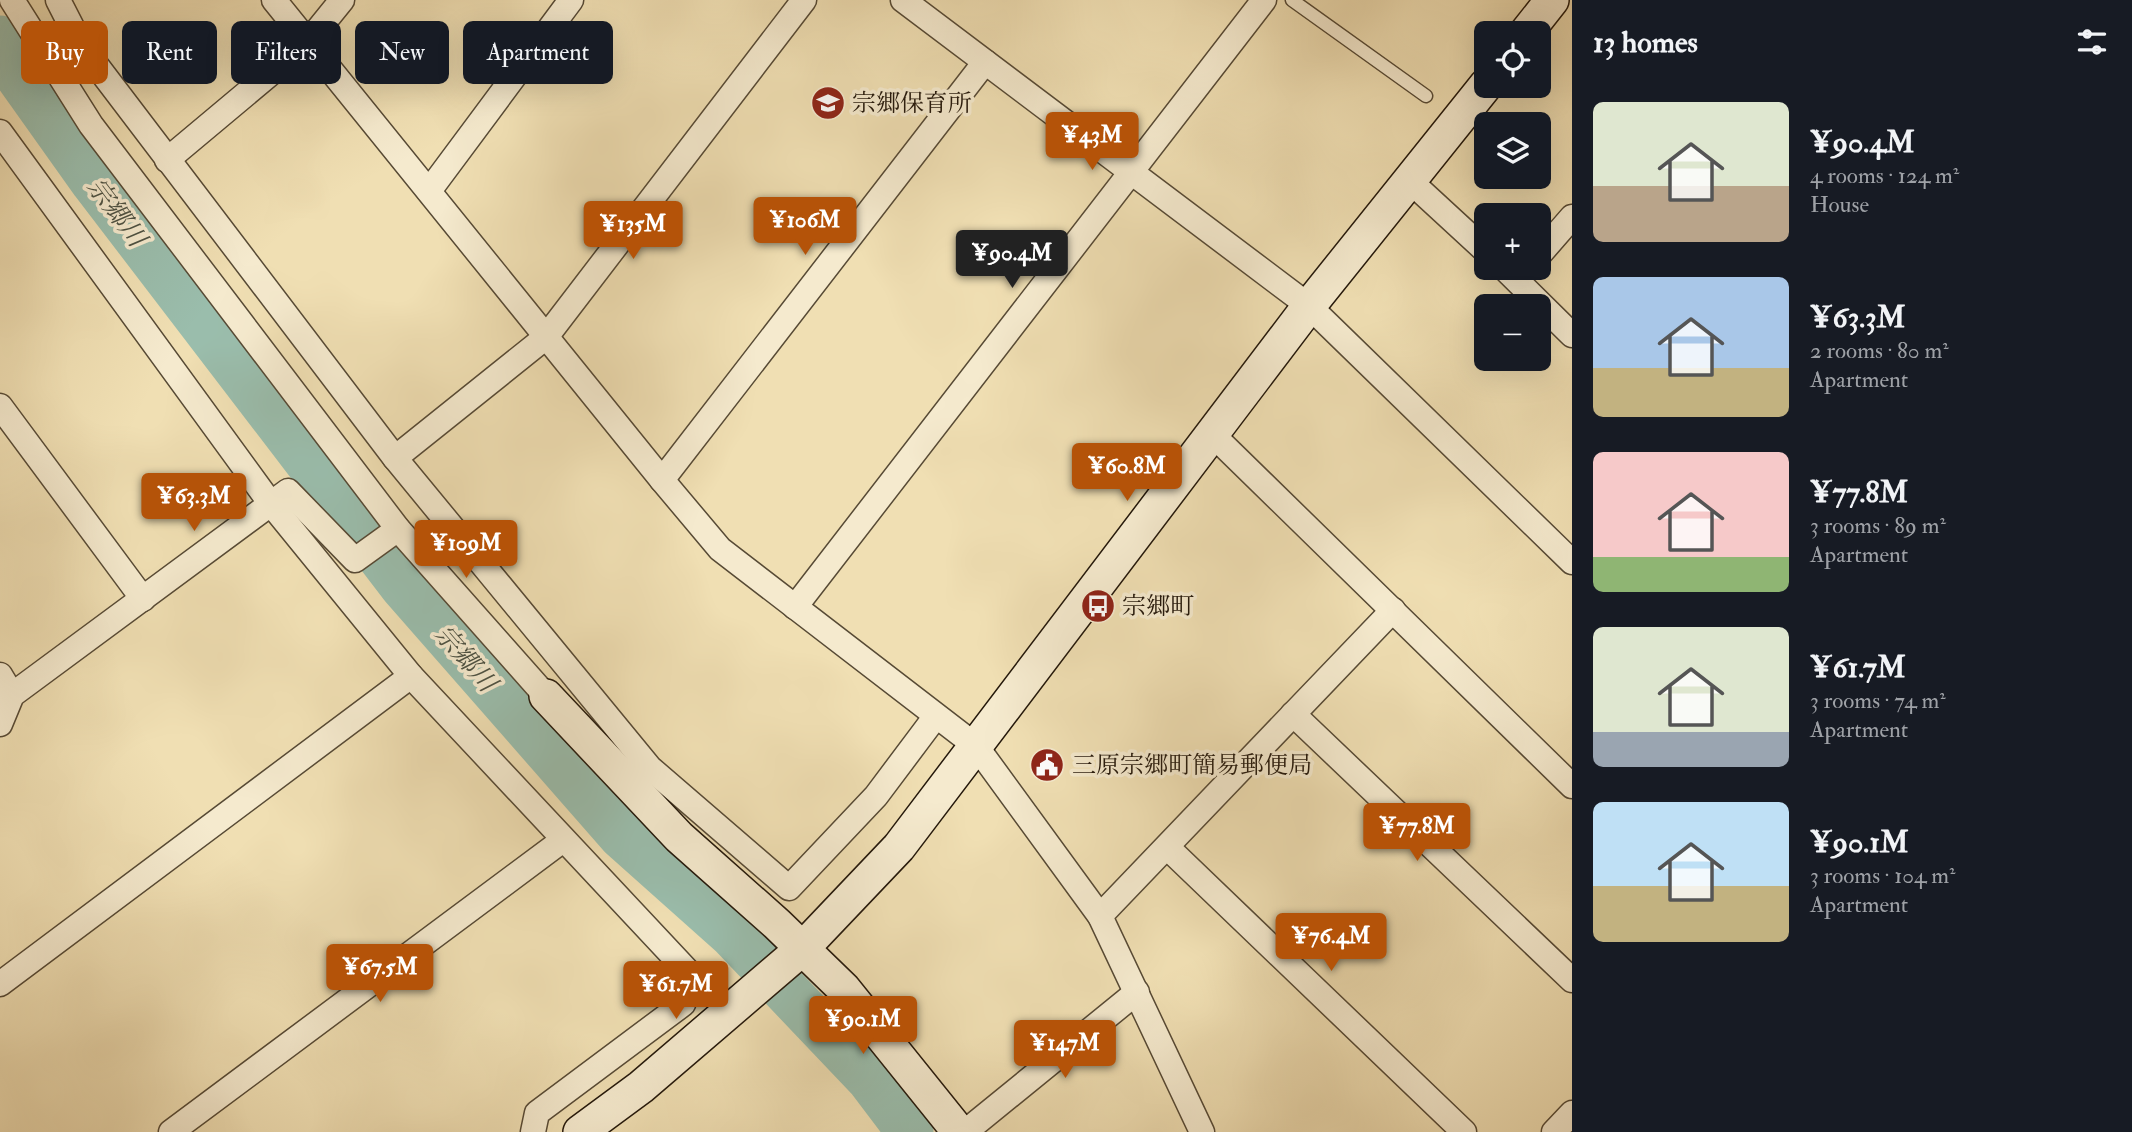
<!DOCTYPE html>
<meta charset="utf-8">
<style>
:root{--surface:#171b24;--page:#20242c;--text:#f1f3f6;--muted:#9ea1a6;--accent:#b45309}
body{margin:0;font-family:"IM FELL Double Pica","Noto Serif JP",serif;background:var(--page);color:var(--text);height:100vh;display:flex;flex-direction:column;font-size:26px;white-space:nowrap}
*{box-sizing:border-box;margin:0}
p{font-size:23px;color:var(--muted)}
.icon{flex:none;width:38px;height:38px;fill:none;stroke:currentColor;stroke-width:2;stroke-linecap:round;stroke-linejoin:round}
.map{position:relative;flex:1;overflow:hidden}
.sheet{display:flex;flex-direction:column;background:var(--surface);width:560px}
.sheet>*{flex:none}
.banner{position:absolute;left:21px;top:21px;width:665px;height:63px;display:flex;gap:14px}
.controls{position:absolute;left:1474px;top:21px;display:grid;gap:14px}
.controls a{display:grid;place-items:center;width:77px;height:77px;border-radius:10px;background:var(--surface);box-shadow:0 7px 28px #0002;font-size:35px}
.price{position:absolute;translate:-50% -60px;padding:0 16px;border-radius:7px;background:var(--accent);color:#fff;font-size:23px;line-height:46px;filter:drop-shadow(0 2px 4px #0008)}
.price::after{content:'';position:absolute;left:50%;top:42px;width:21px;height:16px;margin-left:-10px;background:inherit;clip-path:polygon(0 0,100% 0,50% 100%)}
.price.active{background:#222;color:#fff}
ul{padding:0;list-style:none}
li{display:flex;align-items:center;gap:21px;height:175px;padding:0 21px}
li span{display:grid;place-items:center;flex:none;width:196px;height:140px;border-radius:10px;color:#555}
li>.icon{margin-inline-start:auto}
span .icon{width:84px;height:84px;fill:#fffc;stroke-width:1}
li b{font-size:30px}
h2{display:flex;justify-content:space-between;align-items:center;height:84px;padding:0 21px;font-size:30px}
.pill{padding:0 24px;border-radius:10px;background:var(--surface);box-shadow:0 7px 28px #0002;font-size:24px;line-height:63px}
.pill.active{background:var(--accent);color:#fff}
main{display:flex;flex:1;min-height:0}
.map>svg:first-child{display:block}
</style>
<main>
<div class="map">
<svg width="1572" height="1132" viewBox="0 0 1572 1132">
<rect width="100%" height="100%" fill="#f0dfb3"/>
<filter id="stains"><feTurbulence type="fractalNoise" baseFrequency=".00286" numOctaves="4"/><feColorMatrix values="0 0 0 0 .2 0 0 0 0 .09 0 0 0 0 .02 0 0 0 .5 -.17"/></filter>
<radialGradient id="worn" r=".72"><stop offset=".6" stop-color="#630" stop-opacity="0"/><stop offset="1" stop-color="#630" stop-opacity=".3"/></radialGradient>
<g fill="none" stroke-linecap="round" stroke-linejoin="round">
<!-- river -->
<path stroke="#9abdac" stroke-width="47" d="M0,39L15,71L94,182L403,586L622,836L733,935L870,1079L910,1132"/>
<!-- lane casing -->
<g stroke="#574a35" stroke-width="15">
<path id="lane" d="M1292,0L1426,96"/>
</g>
<!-- street casing -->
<g stroke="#574a35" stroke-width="27">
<g id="street">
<path d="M12,0L91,125L398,529L546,696"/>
<path d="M58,0L81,45L395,458L650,768L789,888L876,796L936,716"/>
<path d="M274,0L662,480L720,549L976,746L1100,916L1202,1132"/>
<path d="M903,0L1309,306L1572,562"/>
<path d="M0,132L271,504L411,676L693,977L683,1004L537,1113L533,1132"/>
<path d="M167,160L308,42L342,0"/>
<path d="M1410,181L1486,251"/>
<path d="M429,191L571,0"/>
<path d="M1538,256L1572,217"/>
<path d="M1504,268L1572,335"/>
<path d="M0,406L143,599"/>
<path d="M1213,435L1572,786"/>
<path d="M395,458L546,337L804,0"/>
<path d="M662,480L985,62"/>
<path d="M795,607L1264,0"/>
<path d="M0,675L12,695"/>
<path d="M1293,714L1572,980"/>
<path d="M0,724L12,695L288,491L355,560L398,529"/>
<path d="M1167,847L1464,1132"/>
<path d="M1100,916L1393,610"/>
<path d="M0,984L411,676"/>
<path d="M171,1132L563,840"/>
<path d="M965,1132L1137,992"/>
<path d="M1554,1132L1572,1113"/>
</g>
</g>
<!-- secondary casing -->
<g stroke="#24180b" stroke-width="36">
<g id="secondary">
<path d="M1526,33L1552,0"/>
<path d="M546,696L679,837L777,924L844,989L959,1132"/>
<path d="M580,1132L641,1087L802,949L899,847L1309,306L1486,85"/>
</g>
</g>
<!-- lane -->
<use href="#lane" stroke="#f5eace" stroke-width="12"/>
<!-- street -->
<use href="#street" stroke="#f5eace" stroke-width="24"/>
<!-- secondary -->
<use href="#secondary" stroke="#f5eace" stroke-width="33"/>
</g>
<!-- icons -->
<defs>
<g id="school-disc" transform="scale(1.75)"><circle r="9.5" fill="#8f2418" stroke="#f5eace"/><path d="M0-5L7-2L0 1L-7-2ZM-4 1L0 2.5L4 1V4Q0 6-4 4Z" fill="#fff"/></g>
<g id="bus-disc" transform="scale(1.75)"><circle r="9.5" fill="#8f2418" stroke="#f5eace"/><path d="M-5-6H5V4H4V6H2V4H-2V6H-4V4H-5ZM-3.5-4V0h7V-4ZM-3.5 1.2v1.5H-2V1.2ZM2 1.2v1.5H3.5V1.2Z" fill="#fff"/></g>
<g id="civic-disc" transform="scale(1.75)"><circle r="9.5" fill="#8f2418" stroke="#f5eace"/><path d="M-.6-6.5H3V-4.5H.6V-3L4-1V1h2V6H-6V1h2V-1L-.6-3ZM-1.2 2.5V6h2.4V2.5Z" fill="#fff"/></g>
</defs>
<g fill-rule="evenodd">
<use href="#school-disc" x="828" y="103"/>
<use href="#bus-disc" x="1098" y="606"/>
<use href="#civic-disc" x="1047" y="765"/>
</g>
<g text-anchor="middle" stroke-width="7" stroke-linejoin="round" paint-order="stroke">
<!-- poi labels -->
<g font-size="24" fill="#24180b" stroke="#f5eace" text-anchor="start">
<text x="852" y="111">宗郷保育所</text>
<text x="1122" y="614">宗郷町</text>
<text x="1072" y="773">三原宗郷町簡易郵便局</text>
</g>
<!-- water labels -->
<g font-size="26" font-style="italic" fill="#4d5243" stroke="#f5eace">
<text transform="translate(117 212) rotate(53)" y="9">宗郷川</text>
<text transform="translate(466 658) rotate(49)" y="9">宗郷川</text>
</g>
</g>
<rect width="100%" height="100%" filter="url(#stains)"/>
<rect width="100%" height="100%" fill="url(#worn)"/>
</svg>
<div class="controls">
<a><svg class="icon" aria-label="locate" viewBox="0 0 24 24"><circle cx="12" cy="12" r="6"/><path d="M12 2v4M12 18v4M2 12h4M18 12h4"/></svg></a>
<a><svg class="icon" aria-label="layers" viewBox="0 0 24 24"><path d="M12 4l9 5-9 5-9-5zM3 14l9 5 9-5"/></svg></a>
<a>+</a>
<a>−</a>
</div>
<b class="price" style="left:1092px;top:172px">¥43M</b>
<b class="price" style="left:805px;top:257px">¥106M</b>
<b class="price" style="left:633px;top:261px">¥135M</b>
<b class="price active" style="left:1012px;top:290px">¥90.4M</b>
<b class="price" style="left:1127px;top:503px">¥60.8M</b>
<b class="price" style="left:194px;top:533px">¥63.3M</b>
<b class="price" style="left:466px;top:580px">¥109M</b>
<b class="price" style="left:1417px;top:863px">¥77.8M</b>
<b class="price" style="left:1331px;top:973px">¥76.4M</b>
<b class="price" style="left:380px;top:1004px">¥67.5M</b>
<b class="price" style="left:676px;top:1021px">¥61.7M</b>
<b class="price" style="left:863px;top:1056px">¥90.1M</b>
<b class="price" style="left:1065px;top:1080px">¥147M</b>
<div class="banner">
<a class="pill active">Buy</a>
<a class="pill">Rent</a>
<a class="pill">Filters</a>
<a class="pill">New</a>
<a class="pill">Apartment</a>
</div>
</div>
<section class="sheet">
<h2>13 homes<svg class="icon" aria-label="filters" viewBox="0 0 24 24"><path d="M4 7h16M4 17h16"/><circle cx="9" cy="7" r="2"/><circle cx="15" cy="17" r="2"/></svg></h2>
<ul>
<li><span style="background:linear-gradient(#dfe7d0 60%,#b9a48a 0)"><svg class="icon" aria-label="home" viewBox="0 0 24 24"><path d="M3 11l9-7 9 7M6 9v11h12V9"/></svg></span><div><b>¥90.4M</b><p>4 rooms · 124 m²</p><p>House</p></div></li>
<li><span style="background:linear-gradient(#a9c7e8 65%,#c2b280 0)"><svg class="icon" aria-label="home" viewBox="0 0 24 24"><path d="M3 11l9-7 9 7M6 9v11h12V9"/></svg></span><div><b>¥63.3M</b><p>2 rooms · 80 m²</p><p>Apartment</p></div></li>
<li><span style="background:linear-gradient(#f6c9c9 75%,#8fb573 0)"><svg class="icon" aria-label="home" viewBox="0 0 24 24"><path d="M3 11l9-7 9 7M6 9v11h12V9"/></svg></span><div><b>¥77.8M</b><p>3 rooms · 89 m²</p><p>Apartment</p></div></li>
<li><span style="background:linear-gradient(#dfe7d0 75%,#9aa5b1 0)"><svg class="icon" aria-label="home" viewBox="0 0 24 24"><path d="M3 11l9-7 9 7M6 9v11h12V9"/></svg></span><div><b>¥61.7M</b><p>3 rooms · 74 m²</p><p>Apartment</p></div></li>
<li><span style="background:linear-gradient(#bfe0f5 60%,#c2b280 0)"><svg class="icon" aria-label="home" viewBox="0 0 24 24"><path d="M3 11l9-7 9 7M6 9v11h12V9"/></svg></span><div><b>¥90.1M</b><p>3 rooms · 104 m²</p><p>Apartment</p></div></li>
</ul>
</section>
</main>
